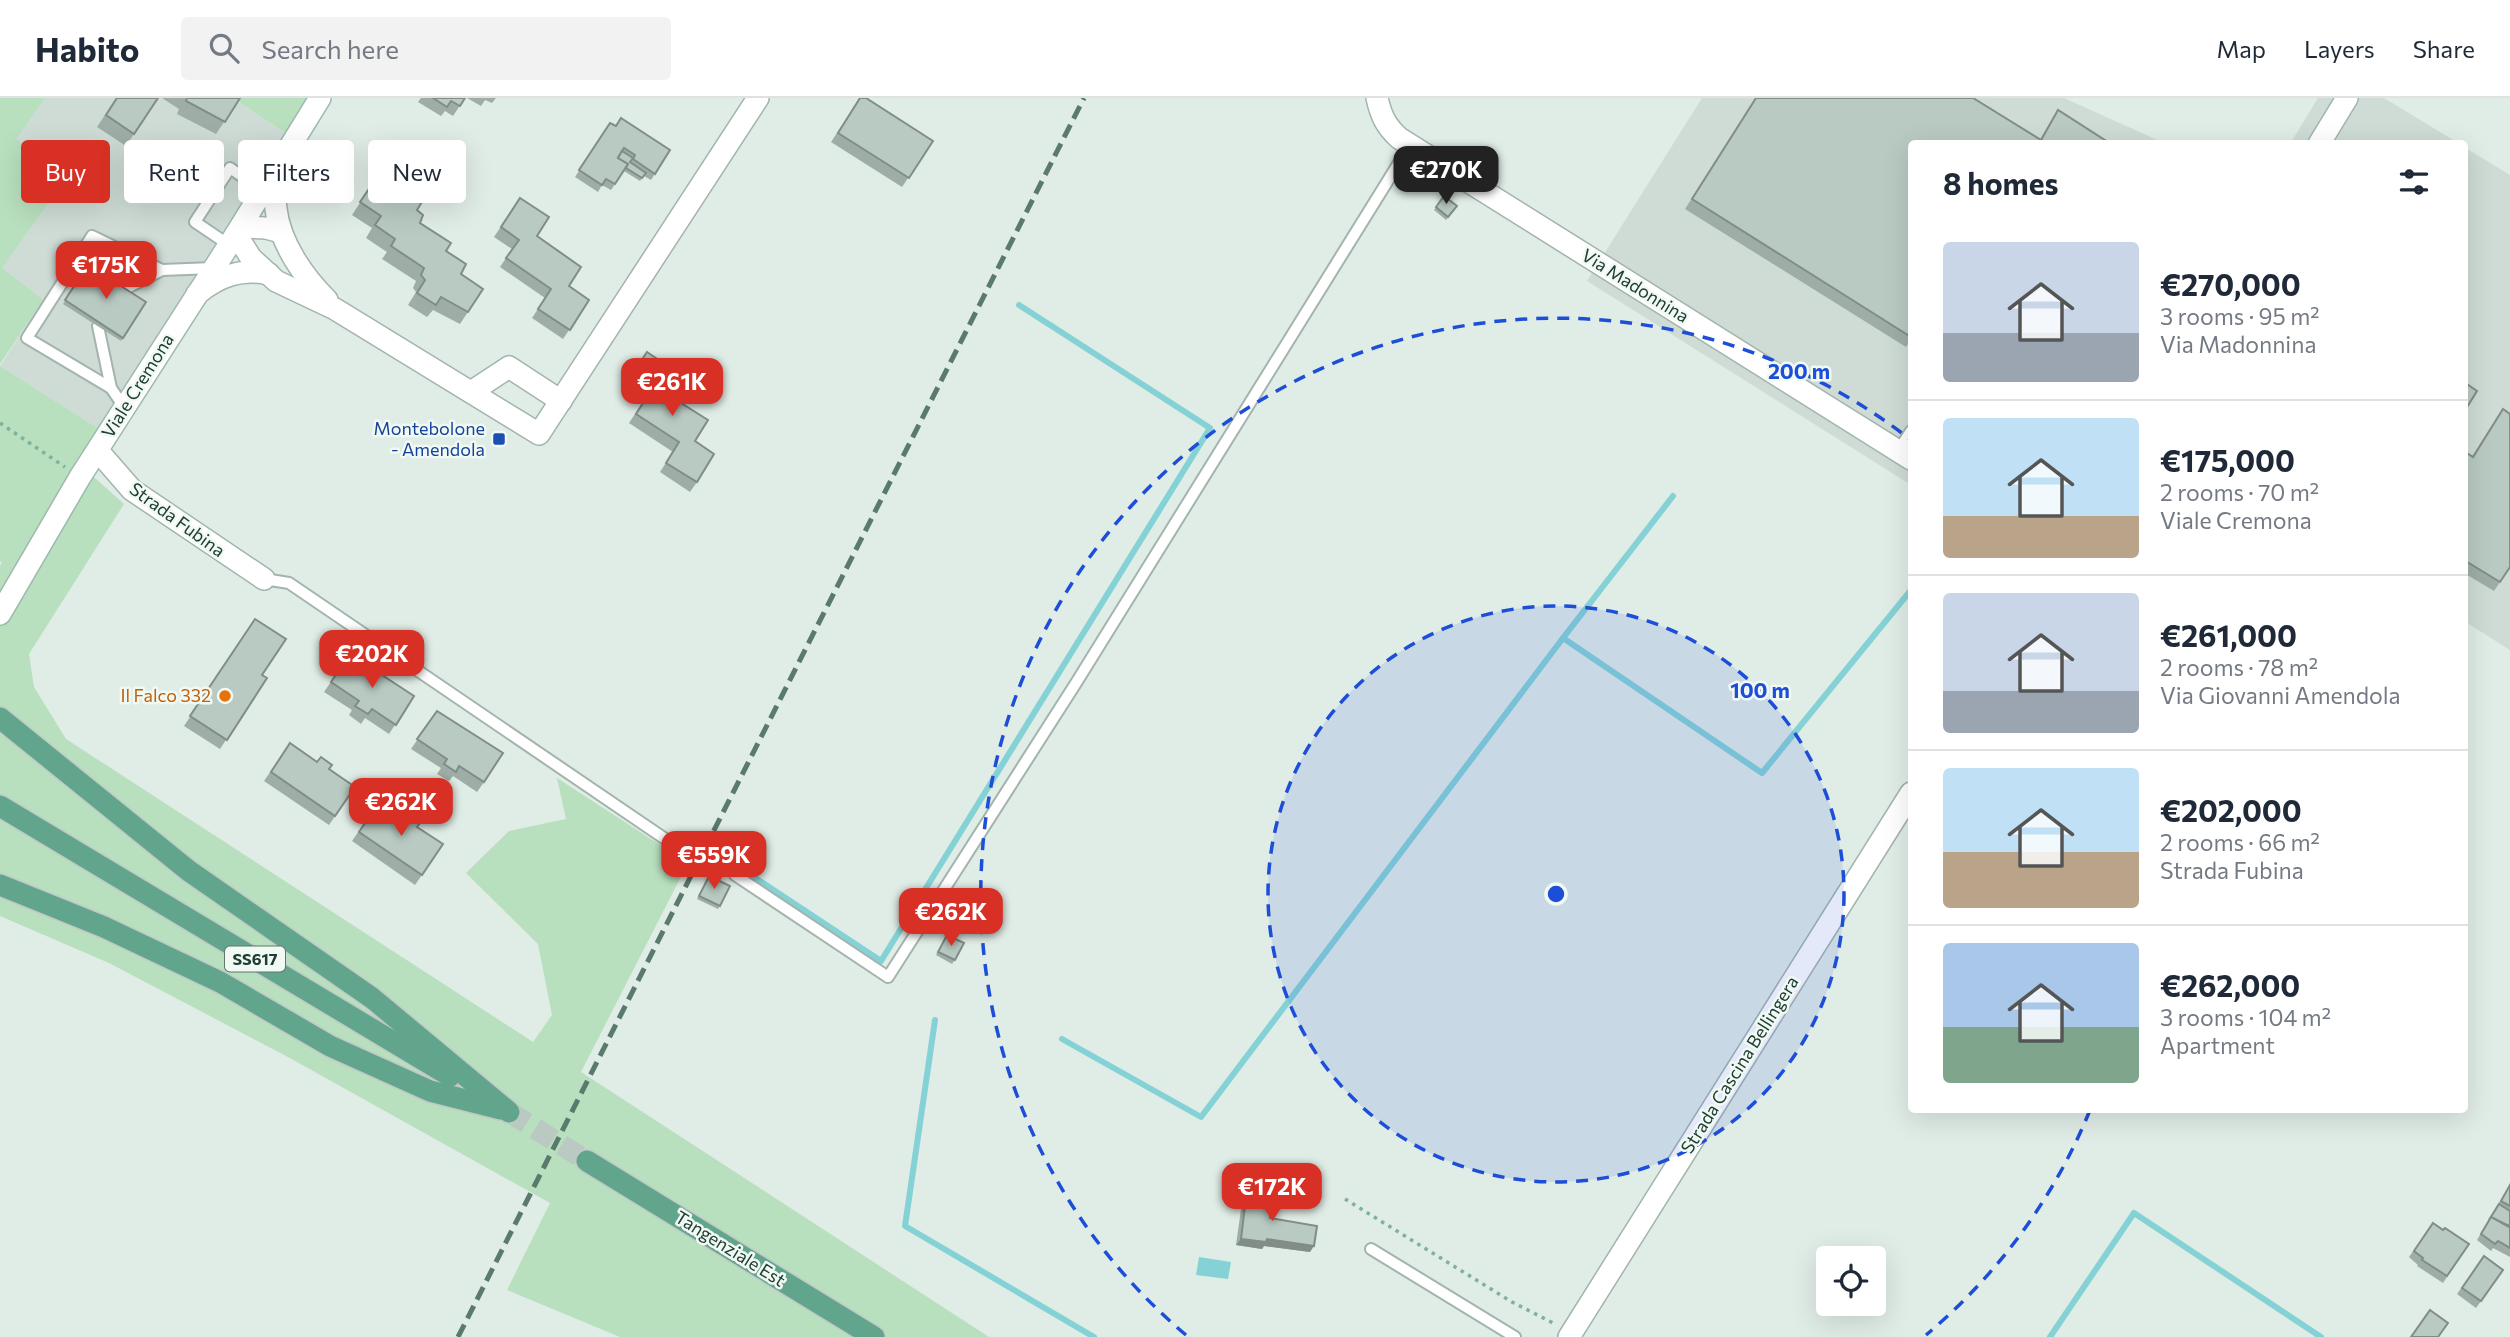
<!DOCTYPE html>
<meta charset="utf-8">
<style>
:root{--surface:#fff;--page:#f2f2f3;--text:#1f2937;--muted:#747a83;--line:#e0e1e3;--accent:#d93025}
body{margin:0;font-family:Commissioner,sans-serif;background:var(--page);color:var(--text);height:100vh;display:flex;flex-direction:column;font-size:26px;white-space:nowrap}
*{box-sizing:border-box;margin:0}
p{font-size:23px;color:var(--muted)}
.icon{flex:none;width:38px;height:38px;fill:none;stroke:currentColor;stroke-width:2;stroke-linecap:round;stroke-linejoin:round}
.map{position:relative;flex:1;overflow:hidden}
.sheet{position:absolute;left:1908px;top:42px;width:560px;height:973px;display:flex;flex-direction:column;background:var(--surface);border-radius:7px;box-shadow:0 7px 28px #0002}
.sheet>*{flex:none}
.hud{position:absolute;left:21px;top:42px;width:665px;height:63px;display:flex;gap:14px}
.tools{position:absolute;left:1816px;top:1148px;display:grid;gap:14px}
.tools a{display:grid;place-items:center;width:70px;height:70px;border-radius:7px;background:var(--surface);box-shadow:0 7px 28px #0002;font-size:35px}
.price{position:absolute;translate:-50% -60px;padding:0 16px;border-radius:14px;background:var(--accent);color:#fff;font-size:23px;line-height:46px;filter:drop-shadow(0 2px 4px #0008)}
.price::after{content:'';position:absolute;left:50%;top:42px;width:21px;height:16px;margin-left:-10px;background:inherit;clip-path:polygon(0 0,100% 0,50% 100%)}
.price.active{background:#222;color:#fff}
ul{padding:0;list-style:none}
li{display:flex;align-items:center;gap:21px;height:175px;padding:0 35px}
li+li{border-top:2px solid var(--line)}
li span{display:grid;place-items:center;flex:none;width:196px;height:140px;border-radius:7px;color:#555}
li>.icon{margin-inline-start:auto}
span .icon{width:84px;height:84px;fill:#fffc;stroke-width:1}
li b{font-size:30px}
h2{display:flex;justify-content:space-between;align-items:center;height:84px;padding:0 35px;font-size:30px}
.pill{padding:0 24px;border-radius:7px;background:var(--surface);box-shadow:0 7px 28px #0002;font-size:24px;line-height:63px}
.pill.active{background:var(--accent);color:#fff}
header{display:flex;align-items:center;gap:42px;box-sizing:border-box;height:98px;padding:0 35px;background:var(--surface);border-bottom:2px solid var(--line)}
header strong{font-size:33px}
nav{display:flex;gap:38px;margin-inline-start:auto;font-size:24px}
.search{width:490px;height:63px;background:var(--page);display:flex;align-items:center;gap:18px;box-sizing:border-box;padding:0 24px;border-radius:7px;color:var(--muted);font-size:26px}
.map>svg:first-child{display:block}
</style>
<header>
<strong>Habito</strong>
<div class="search"><svg class="icon" aria-label="search" viewBox="0 0 24 24"><circle cx="10" cy="10" r="6"/><path d="M15 15l6 6"/></svg>Search here</div>
<nav><a>Map</a><a>Layers</a><a>Share</a></nav>
</header>
<div class="map">
<svg width="2510" height="1239" viewBox="0 0 2510 1239">
<rect width="100%" height="100%" fill="#e0ece6"/>
<!-- built -->
<g fill="#cedcd5">
<path d="M45,0H233L287,36L99,331L0,268L43,202L1,171L69,76L15,41Z"/>
<path d="M1702,0H2064L2164,45L1911,46V387L1587,183Z"/>
<path d="M2318,0H2384L2458,45L2290,46Z"/>
<path d="M2464,49L2510,77V552L2464,523Z"/>
</g>
<!-- green -->
<g fill="#b8dfbe">
<path d="M0,0H45L16,41L69,76L2,170L43,202L0,266Z"/>
<path d="M233,0H310L287,36Z"/>
<path d="M0,268L99,331L76,363L124,406L29,556L34,589L66,641L533,944L552,917L538,846L466,775L509,733L566,721L557,680L688,765L581,974L989,1239H620L507,1192L550,1105L288,959L109,865L0,818V467L2,465L0,463Z"/>
</g>
<!-- water -->
<path fill="#84d2d6" d="M1199,1159L1231,1164L1228,1181L1196,1177Z"/>
<g fill="none" stroke-linecap="round" stroke-linejoin="round">
<!-- stream -->
<g stroke="#84d2d6" stroke-width="6">
<path d="M1563,540L1762,675L1911,492"/>
<path d="M728,762L881,863L1210,330L1019,207"/>
<path d="M935,922L905,1128L1094,1239"/>
<path d="M1062,941L1201,1019L1563,540L1673,398"/>
<path d="M2050,1239L2134,1115L2321,1239"/>
</g>
<!-- primary-tunnel -->
<path stroke="#bac9c2" stroke-width="21" stroke-dasharray="21 10" stroke-linecap="butt" d="M509,1014L587,1063"/>
<!-- lane casing -->
<g stroke="#a3b4ad" stroke-width="14">
<g id="lane">
<path d="M229,147L195,124L230,70L263,93"/>
<path d="M116,200L121,193L162,172L213,170"/>
<path d="M106,217L98,228L111,290L124,309"/>
<path d="M111,290L27,240L92,138L162,172"/>
<path d="M1898,353L1911,333"/>
<path d="M264,481L289,485L677,749"/>
<path d="M735,777L888,879L1076,585L1410,47"/>
<path d="M1371,1151L1515,1239"/>
</g>
</g>
<!-- street casing -->
<g stroke="#a3b4ad" stroke-width="24">
<g id="street">
<path d="M1377,0C1381,18 1386,28 1399,40L1911,361"/>
<path d="M2319,46L2347,0"/>
<path d="M278,67C276,82 274,97 276,111C280,145 303,178 327,202"/>
<path d="M241,129L266,130L281,134"/>
<path d="M236,136L251,160L276,183L335,211L539,336L758,0"/>
<path d="M197,196C219,178 241,170 269,176"/>
<path d="M471,294L509,269L561,303"/>
<path d="M98,353L132,392L264,481"/>
<path d="M1569,1239L1911,695"/>
</g>
</g>
<!-- secondary casing -->
<g stroke="#9eb9ad" stroke-width="24">
<path id="secondary" d="M0,516L80,379L236,136L320,0"/>
</g>
<!-- primary casing -->
<g stroke="#c1c9c6" stroke-width="24">
<g id="primary">
<path d="M0,620L189,773L372,900L509,1014"/>
<path d="M0,708L450,978"/>
<path d="M0,787L104,829L220,884L330,948L430,993L501,1011"/>
<path d="M587,1063L874,1239"/>
</g>
</g>
<!-- path -->
<g stroke="#7eb29d" stroke-width="3.5" stroke-dasharray="3.5 5" stroke-linecap="butt">
<path d="M0,325L65,369"/>
<path d="M1345,1101L1512,1204L1555,1226"/>
</g>
<!-- lane -->
<use href="#lane" stroke="#fff" stroke-width="10"/>
<!-- street -->
<use href="#street" stroke="#fff" stroke-width="21"/>
<!-- secondary -->
<use href="#secondary" stroke="#fff" stroke-width="21"/>
<!-- primary -->
<use href="#primary" stroke="#62a58d" stroke-width="21"/>
<!-- rail -->
<path stroke="#5a7a6e" stroke-width="5" stroke-dasharray="14 7" stroke-linecap="butt" d="M458,1239L1084,0"/>
</g>
<!-- wall -->
<g fill="#9eaea6">
<path d="M116,0H158L126,48L97,29Z"/>
<path d="M162,0H240L216,36L177,16L179,11Z"/>
<path d="M421,0H465L453,18L445,13L441,18L418,4Z"/>
<path d="M467,0H496L492,5L485,2L481,8Z"/>
<path d="M860,0L933,43L902,89L831,44Z"/>
<path d="M1756,0L2040,42L2058,12L2111,46H1911V242L1906,249L1685,111Z"/>
<path d="M610,25L670,52L651,82L644,78L640,83L624,73L611,92L602,87L598,94L575,79Z"/>
<path d="M375,82L417,112L420,125L446,153L461,176L483,191L460,226L433,212L427,219L408,207L416,194L413,190L416,183L382,161L387,154L366,140L372,130L352,117Z"/>
<path d="M1444,98L1457,108L1446,122L1434,112Z"/>
<path d="M520,100L537,138L569,188L589,202L563,241L532,220L545,200L500,169L512,151L494,139Z"/>
<path d="M88,167L146,204L121,243L63,206Z"/>
<path d="M647,254L662,293L695,343L697,384L690,394L660,374L673,354L629,325L642,305L622,292Z"/>
<path d="M2503,311L2500,484L2494,493L2464,475V353L2472,359Z"/>
<path d="M255,521L262,577L267,580L220,651L184,628Z"/>
<path d="M350,556L414,598L389,636L365,620L361,626L349,617L352,612L324,594Z"/>
<path d="M437,613L484,684L477,694L453,678L449,683L437,676L441,670L411,651Z"/>
<path d="M290,645L355,689L329,727L264,683Z"/>
<path d="M379,704L443,746L415,787L352,743Z"/>
<path d="M709,778L720,808L718,811L697,801Z"/>
<path d="M945,840L955,862L952,866L936,857Z"/>
<path d="M2510,1086V1159L2493,1150L2491,1153L2477,1142Z"/>
<path d="M1247,1091L1270,1120L1310,1154L1264,1148L1262,1151L1236,1147L1243,1097Z"/>
<path d="M2433,1125L2469,1146L2443,1185L2417,1168L2418,1167L2409,1159Z"/>
<path d="M2484,1158L2503,1172L2476,1210L2457,1196Z"/>
</g>
<!-- shaded-wall -->
<path fill="#818d87" d="M1241,1141H1267L1314,1148L1310,1154L1264,1148L1262,1151L1236,1147Z"/>
<!-- building -->
<g fill="#b8cac1" stroke="#818d87" stroke-width="2">
<path d="M117,0H158L134,36L106,17Z"/>
<path d="M187,0H240L225,24L186,3Z"/>
<path d="M433,0H465L460,8L451,3L447,9Z"/>
<path d="M860,0H866L933,43L909,80L838,35Z"/>
<path d="M1756,0H1973L2041,42L2058,12L2111,46H1911V239L1692,101Z"/>
<path d="M621,20L670,52L655,76L633,61L635,57L624,50L618,60L628,66L615,86L606,81L602,87L579,72L610,25L616,28Z"/>
<path d="M622,53L633,60L630,64L646,75L642,80L626,70L628,66L618,60Z"/>
<path d="M375,82L402,96L408,87L425,99L417,112L423,117L420,125L451,145L446,153L466,166L461,176L483,191L468,214L441,199L436,207L417,195L425,182L421,177L424,170L391,148L395,141L375,127L381,118L360,104Z"/>
<path d="M1444,98L1457,108L1448,119L1436,109Z"/>
<path d="M520,100L549,119L537,138L581,169L569,188L589,202L570,232L538,211L551,191L506,160L519,142L501,129Z"/>
<path d="M88,167L146,204L123,240L65,202Z"/>
<path d="M647,254L675,273L662,293L708,322L695,343L714,356L697,384L666,365L679,344L636,316L649,296L628,283Z"/>
<path d="M2464,284L2477,293L2464,314Z"/>
<path d="M2503,311L2510,316V469L2500,484L2464,462V353L2473,359Z"/>
<path d="M255,521L286,541L262,577L267,580L227,642L190,618Z"/>
<path d="M350,556L414,598L396,627L372,611L368,616L355,608L359,603L331,584Z"/>
<path d="M437,613L503,655L484,684L459,668L456,674L444,666L447,661L417,641Z"/>
<path d="M290,645L317,664L321,659L332,667L329,671L355,689L335,718L271,674Z"/>
<path d="M379,704L406,722L410,717L420,725L417,729L443,746L422,777L359,734Z"/>
<path d="M709,778L730,788L720,808L699,798Z"/>
<path d="M947,837L964,845L955,862L938,854Z"/>
<path d="M2510,1087V1108L2501,1103Z"/>
<path d="M1247,1091L1273,1094L1270,1120L1317,1128L1314,1148L1267,1141L1266,1144L1241,1141Z"/>
<path d="M2499,1106L2510,1113V1126L2509,1128L2491,1119L2489,1122Z"/>
<path d="M2491,1119L2509,1129L2510,1126V1150L2498,1143L2495,1146L2481,1136Z"/>
<path d="M2433,1125L2443,1132L2445,1130L2469,1146L2447,1178L2422,1162L2423,1160L2414,1153Z"/>
<path d="M2484,1158L2503,1172L2481,1203L2462,1190Z"/>
<path d="M2430,1212L2448,1225L2438,1239H2411Z"/>
</g>
<!-- distance rings -->
<circle cx="1556" cy="796" r="288" fill="#1d4ed8" fill-opacity=".12"/>
<g fill="none" stroke="#1d4ed8" stroke-width="3.5" stroke-dasharray="12 9">
<circle cx="1556" cy="796" r="288"/>
<path d="M2090 1012A576 576 0 0 1 1926 1237M1186 1237A576 576 0 0 1 1911 342"/>
</g>
<!-- markers -->
<rect fill="#1a4fb4" stroke="#f1f9f4" stroke-width="2.5" x="492" y="334" width="14" height="14" rx="3.5"/>
<circle fill="#e8710a" stroke="#f1f9f4" stroke-width="2.5" cx="225" cy="598" r="7"/>
<g text-anchor="middle" stroke-width="5" stroke-linejoin="round" paint-order="stroke">
<!-- shield labels -->
<rect fill="#f1f9f4" stroke="#5f766d" stroke-width="2" x="225" y="848.5" width="60" height="25" rx="5"/>
<g font-size="16" font-weight="bold" fill="#203e33">
<text x="255" y="867">SS617</text>
</g>
<!-- street labels -->
<g font-size="18" fill="#203e33" stroke="#f1f9f4">
<text transform="translate(1635 188) rotate(32)" y="6">Via Madonnina</text>
<text transform="translate(138 288) rotate(-58)" y="6">Viale Cremona</text>
<text transform="translate(177 422) rotate(36)" y="6">Strada Fubina</text>
<text transform="translate(1740 967) rotate(-58)" y="6">Strada Cascina Bellingera</text>
<text transform="translate(730 1151) rotate(32)" y="6">Tangenziale Est</text>
</g>
<!-- transit labels -->
<g font-size="18" fill="#164399" stroke="#f1f9f4" text-anchor="end">
<text x="485" y="337">Montebolone<tspan x="485" dy="21">- Amendola</tspan></text>
</g>
<!-- food labels -->
<g font-size="18" fill="#c56008" stroke="#f1f9f4" text-anchor="end">
<text x="211" y="604">Il Falco 332</text>
</g>
</g>
<circle cx="1556" cy="796" r="10" fill="#1d4ed8" stroke="#f1f9f4" stroke-width="3.5"/>
<g font-size="21" text-anchor="middle" font-weight="bold" fill="#1d4ed8" stroke="#f1f9f4" stroke-width="5" stroke-linejoin="round" paint-order="stroke">
<text x="1799" y="281">200 m</text>
<text x="1760" y="600">100 m</text>
</g>
</svg>
<div class="tools">
<a><svg class="icon" aria-label="locate" viewBox="0 0 24 24"><circle cx="12" cy="12" r="6"/><path d="M12 2v4M12 18v4M2 12h4M18 12h4"/></svg></a>
</div>
<b class="price active" style="left:1446px;top:108px">€270K</b>
<b class="price" style="left:106px;top:203px">€175K</b>
<b class="price" style="left:672px;top:320px">€261K</b>
<b class="price" style="left:372px;top:592px">€202K</b>
<b class="price" style="left:401px;top:740px">€262K</b>
<b class="price" style="left:714px;top:793px">€559K</b>
<b class="price" style="left:951px;top:850px">€262K</b>
<b class="price" style="left:1272px;top:1125px">€172K</b>
<div class="hud">
<a class="pill active">Buy</a>
<a class="pill">Rent</a>
<a class="pill">Filters</a>
<a class="pill">New</a>
</div>
<section class="sheet">
<h2>8 homes<svg class="icon" aria-label="filters" viewBox="0 0 24 24"><path d="M4 7h16M4 17h16"/><circle cx="9" cy="7" r="2"/><circle cx="15" cy="17" r="2"/></svg></h2>
<ul>
<li><span style="background:linear-gradient(#c9d6e8 65%,#9aa5b1 0)"><svg class="icon" aria-label="home" viewBox="0 0 24 24"><path d="M3 11l9-7 9 7M6 9v11h12V9"/></svg></span><div><b>€270,000</b><p>3 rooms · 95 m²</p><p>Via Madonnina</p></div></li>
<li><span style="background:linear-gradient(#bfe0f5 70%,#b9a48a 0)"><svg class="icon" aria-label="home" viewBox="0 0 24 24"><path d="M3 11l9-7 9 7M6 9v11h12V9"/></svg></span><div><b>€175,000</b><p>2 rooms · 70 m²</p><p>Viale Cremona</p></div></li>
<li><span style="background:linear-gradient(#c9d6e8 70%,#9aa5b1 0)"><svg class="icon" aria-label="home" viewBox="0 0 24 24"><path d="M3 11l9-7 9 7M6 9v11h12V9"/></svg></span><div><b>€261,000</b><p>2 rooms · 78 m²</p><p>Via Giovanni Amendola</p></div></li>
<li><span style="background:linear-gradient(#bfe0f5 60%,#b9a48a 0)"><svg class="icon" aria-label="home" viewBox="0 0 24 24"><path d="M3 11l9-7 9 7M6 9v11h12V9"/></svg></span><div><b>€202,000</b><p>2 rooms · 66 m²</p><p>Strada Fubina</p></div></li>
<li><span style="background:linear-gradient(#a9c7e8 60%,#7fa58c 0)"><svg class="icon" aria-label="home" viewBox="0 0 24 24"><path d="M3 11l9-7 9 7M6 9v11h12V9"/></svg></span><div><b>€262,000</b><p>3 rooms · 104 m²</p><p>Apartment</p></div></li>
</ul>
</section>
</div>
